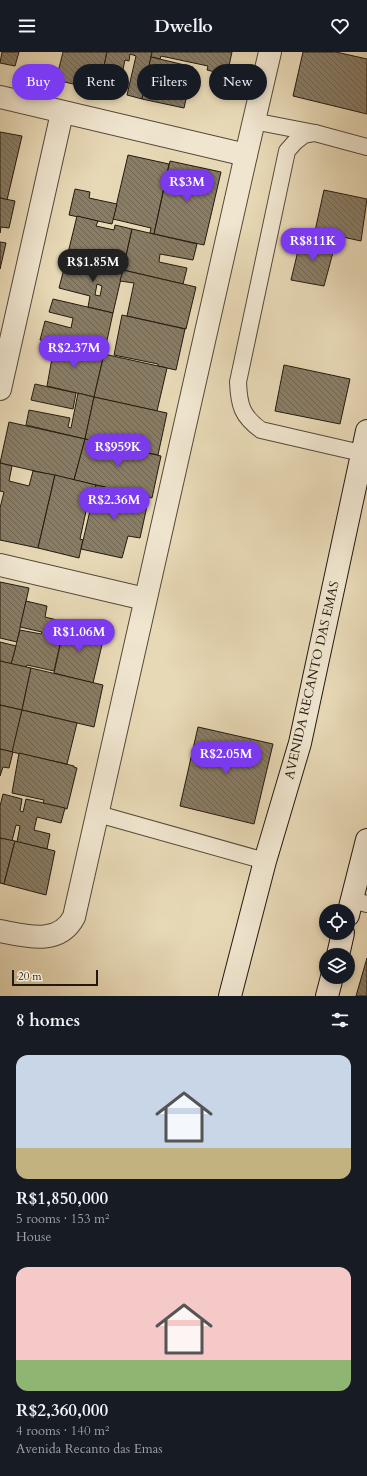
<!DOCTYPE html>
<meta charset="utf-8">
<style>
:root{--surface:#171b24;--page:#20242c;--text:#f1f3f6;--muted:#9ea1a6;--accent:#7c3aed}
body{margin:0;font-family:Cardo,serif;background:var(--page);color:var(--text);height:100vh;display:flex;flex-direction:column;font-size:15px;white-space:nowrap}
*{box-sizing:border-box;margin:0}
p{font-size:13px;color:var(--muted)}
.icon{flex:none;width:22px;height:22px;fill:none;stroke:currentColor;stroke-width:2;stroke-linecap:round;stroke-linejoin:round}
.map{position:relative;height:944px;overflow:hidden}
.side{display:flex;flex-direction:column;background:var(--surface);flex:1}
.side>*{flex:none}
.guide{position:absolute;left:12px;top:12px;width:343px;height:36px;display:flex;gap:8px}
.buttons{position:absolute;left:319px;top:852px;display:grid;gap:8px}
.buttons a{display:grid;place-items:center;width:36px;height:36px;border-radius:50%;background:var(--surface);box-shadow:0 2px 6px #0003;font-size:20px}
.scale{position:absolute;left:12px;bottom:10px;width:86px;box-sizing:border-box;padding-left:4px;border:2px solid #221a0f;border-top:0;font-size:11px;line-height:14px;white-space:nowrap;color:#221a0f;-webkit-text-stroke:3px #f0e6d0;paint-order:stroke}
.price{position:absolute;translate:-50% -34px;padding:0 9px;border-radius:14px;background:var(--accent);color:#fff;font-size:13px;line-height:26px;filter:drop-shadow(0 1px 2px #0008)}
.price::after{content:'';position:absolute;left:50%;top:24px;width:12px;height:9px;margin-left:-6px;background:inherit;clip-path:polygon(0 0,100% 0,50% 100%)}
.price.current{background:#222;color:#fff}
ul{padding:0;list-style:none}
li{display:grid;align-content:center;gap:8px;height:212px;padding:0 16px}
li span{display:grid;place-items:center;height:124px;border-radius:12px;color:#555}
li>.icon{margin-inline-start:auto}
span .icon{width:72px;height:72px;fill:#fffc;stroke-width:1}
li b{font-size:17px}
h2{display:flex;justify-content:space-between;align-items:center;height:48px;padding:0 16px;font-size:17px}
.chip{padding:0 14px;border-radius:18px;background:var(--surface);box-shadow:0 2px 6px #0003;font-size:14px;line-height:36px}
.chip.current{background:var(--accent);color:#fff}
header{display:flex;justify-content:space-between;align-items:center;height:52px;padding:0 16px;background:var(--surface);font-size:18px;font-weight:800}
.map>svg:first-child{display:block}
</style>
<header><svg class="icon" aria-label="menu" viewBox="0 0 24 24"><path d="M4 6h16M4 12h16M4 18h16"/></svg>Dwello<svg class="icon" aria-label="heart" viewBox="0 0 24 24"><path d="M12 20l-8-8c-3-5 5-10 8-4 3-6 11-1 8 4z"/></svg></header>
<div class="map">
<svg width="367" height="944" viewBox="0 0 367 944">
<defs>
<pattern id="building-back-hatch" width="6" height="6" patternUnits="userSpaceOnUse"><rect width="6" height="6" fill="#897d66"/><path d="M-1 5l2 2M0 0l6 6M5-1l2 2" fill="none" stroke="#706652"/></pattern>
</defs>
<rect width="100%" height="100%" fill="#e8d9b6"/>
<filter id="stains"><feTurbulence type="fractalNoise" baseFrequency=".005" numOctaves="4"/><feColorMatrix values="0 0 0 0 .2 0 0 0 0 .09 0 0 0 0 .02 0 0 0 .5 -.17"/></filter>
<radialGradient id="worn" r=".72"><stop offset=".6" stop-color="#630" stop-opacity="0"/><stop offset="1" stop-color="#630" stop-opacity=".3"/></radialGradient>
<!-- building -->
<g fill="url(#building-back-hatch)" stroke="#221a0f" fill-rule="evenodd">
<path d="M2,0H19L15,14L0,11Z"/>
<path d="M63,0H107L99,38L56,28Z"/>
<path d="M107,0H152L142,47L127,43L136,4L130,2L129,9L125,8L118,41L99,37Z"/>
<path d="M152,0H232L227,23L207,18L208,14L161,4L160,7L151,5Z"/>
<path d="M303,0H336L367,7V62L293,44Z"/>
<path d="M151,5L193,15L184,56L142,47L146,28L155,30L156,25L147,23Z"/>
<path d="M0,80L22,84L7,148L0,146Z"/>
<path d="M128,103L169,112L154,182L150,181L151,176L113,167Z"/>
<path d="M170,109L221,120L204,193L154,182Z"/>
<path d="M75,137L90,140L89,146L117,152L112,172L69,163Z"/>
<path d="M324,138L367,147L361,189L315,179Z"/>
<path d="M0,146L15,149L9,176L1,175L0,181Z"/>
<path d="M77,164L98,169L96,174L114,178L115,173L132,177L123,218L67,205Z"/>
<path d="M132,177L197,192L193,208L160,202L159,210L187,216L183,232L123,218Z"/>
<path d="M301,186L335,193L324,234L291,228Z"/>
<path d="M0,190L6,191L0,217Z"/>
<path d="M67,205L123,218L113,261L88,255L90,244L59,236ZM97,232L102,234L100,244L95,243Z"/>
<path d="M123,218L196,235L186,277L127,264L134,231L120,229Z"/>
<path d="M53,247L113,261L104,302L40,288L45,269L71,276L73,266L49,260Z"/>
<path d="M122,263L185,277L176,318L158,314V312L114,303Z"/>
<path d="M47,289L104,302L94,345L47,334L52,306L44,304Z"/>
<path d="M104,302L167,316L157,359L94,345Z"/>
<path d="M284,313L350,327L340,372L275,359Z"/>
<path d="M35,332L76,341L73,357L31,348Z"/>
<path d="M78,341L94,345L85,387L26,373L29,358L70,366L68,375L71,376Z"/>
<path d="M94,345L167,361L158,403L85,387Z"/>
<path d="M9,370L85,387L74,428L0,411Z"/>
<path d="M85,387L161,404L152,446L74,428Z"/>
<path d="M0,411L12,414L9,429L29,434L33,419L55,423L38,496L0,488V456L4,440L0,439Z"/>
<path d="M55,423L96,433L92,451L88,450L80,487L83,488L79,506L38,496Z"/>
<path d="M96,433L149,445L140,486L128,484L122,506L81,497Z"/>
<path d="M0,530L29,536L17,590L0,586Z"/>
<path d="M26,549L47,554L45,565L65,570L54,619L27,613L26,615L11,612L20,578L41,582L42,580L20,575Z"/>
<path d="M65,571L105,580L93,631L54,621Z"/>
<path d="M0,590L16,594L11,612L0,609Z"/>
<path d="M0,609L31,616L22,658L0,653Z"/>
<path d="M31,616L103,633L94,675L22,658Z"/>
<path d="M0,653L22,658L13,700L0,697Z"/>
<path d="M22,658L77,671L67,712L12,700Z"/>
<path d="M198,675L273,692L254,772L180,754Z"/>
<path d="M0,697L13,700L9,716L3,715L0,724Z"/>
<path d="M19,701L74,714V715L77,716L67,757L43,752L44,748L12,741Z"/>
<path d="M3,742L22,747L20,759L23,760L26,747L65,756L61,771L37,765L34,778L50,782L47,797L17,790L20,774L16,773L12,789L0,786V754Z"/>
<path d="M0,786L15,789L4,832L0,831Z"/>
<path d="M15,789L55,799L46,843L4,832Z"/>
<path d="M367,906V944H356Z"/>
</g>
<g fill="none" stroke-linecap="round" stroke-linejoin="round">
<!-- service casing -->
<g stroke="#544a39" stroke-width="18">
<g id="service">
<path d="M253,69L315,81"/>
<path d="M361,401L261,378C242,364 239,354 238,330L287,99L295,90L304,83L315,81L367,95"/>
<path d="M98,762L265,809"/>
<path d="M352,848L367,852"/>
</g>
</g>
<!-- minor casing -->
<g stroke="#544a39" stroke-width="24">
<g id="minor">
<path d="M0,45L246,103L270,0"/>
<path d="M0,337L62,61"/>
<path d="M0,513L145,547"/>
<path d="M0,879C26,884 59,894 74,865L246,103"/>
</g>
</g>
<!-- secondary casing -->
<g stroke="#221a0f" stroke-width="24">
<g id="secondary">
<path d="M348,863L367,788"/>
<path d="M338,903L343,881"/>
<path d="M230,944L265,809L300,691L367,379"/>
<path d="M327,944L332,925"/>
</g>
</g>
<!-- service -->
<use href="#service" stroke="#f0e6d0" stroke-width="16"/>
<!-- minor -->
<use href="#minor" stroke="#f0e6d0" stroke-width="22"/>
<!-- secondary -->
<use href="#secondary" stroke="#f0e6d0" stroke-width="22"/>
</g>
<g text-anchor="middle" stroke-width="3.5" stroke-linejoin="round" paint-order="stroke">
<!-- street labels -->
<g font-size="13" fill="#221a0f" stroke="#f0e6d0">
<text transform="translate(311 628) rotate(-77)" y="5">AVENIDA RECANTO DAS EMAS</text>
</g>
</g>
<rect width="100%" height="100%" filter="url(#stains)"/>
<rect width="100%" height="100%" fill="url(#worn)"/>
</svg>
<div class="buttons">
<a><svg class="icon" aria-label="locate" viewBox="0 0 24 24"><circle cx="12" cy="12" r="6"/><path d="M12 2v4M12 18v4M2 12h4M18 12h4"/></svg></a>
<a><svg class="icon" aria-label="layers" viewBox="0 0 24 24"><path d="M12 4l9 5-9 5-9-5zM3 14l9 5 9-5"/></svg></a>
</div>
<div class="scale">20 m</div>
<b class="price" style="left:187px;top:151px">R$3M</b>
<b class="price" style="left:313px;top:210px">R$811K</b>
<b class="price current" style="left:93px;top:231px">R$1.85M</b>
<b class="price" style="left:74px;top:317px">R$2.37M</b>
<b class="price" style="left:118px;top:416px">R$959K</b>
<b class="price" style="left:114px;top:469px">R$2.36M</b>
<b class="price" style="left:79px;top:601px">R$1.06M</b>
<b class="price" style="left:226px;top:723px">R$2.05M</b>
<div class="guide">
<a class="chip current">Buy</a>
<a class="chip">Rent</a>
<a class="chip">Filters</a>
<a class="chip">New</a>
</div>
</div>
<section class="side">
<h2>8 homes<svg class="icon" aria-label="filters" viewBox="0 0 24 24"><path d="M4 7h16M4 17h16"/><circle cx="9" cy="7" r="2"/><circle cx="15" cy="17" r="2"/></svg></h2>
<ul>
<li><span style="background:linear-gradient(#c9d6e8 75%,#c2b280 0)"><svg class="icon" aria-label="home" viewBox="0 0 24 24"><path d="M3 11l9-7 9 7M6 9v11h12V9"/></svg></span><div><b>R$1,850,000</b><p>5 rooms · 153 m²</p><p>House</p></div></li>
<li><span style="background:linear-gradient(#f6c9c9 75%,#8fb573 0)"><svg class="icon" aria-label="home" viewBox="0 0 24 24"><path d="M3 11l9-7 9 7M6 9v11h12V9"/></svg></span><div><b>R$2,360,000</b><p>4 rooms · 140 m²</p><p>Avenida Recanto das Emas</p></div></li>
</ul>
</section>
